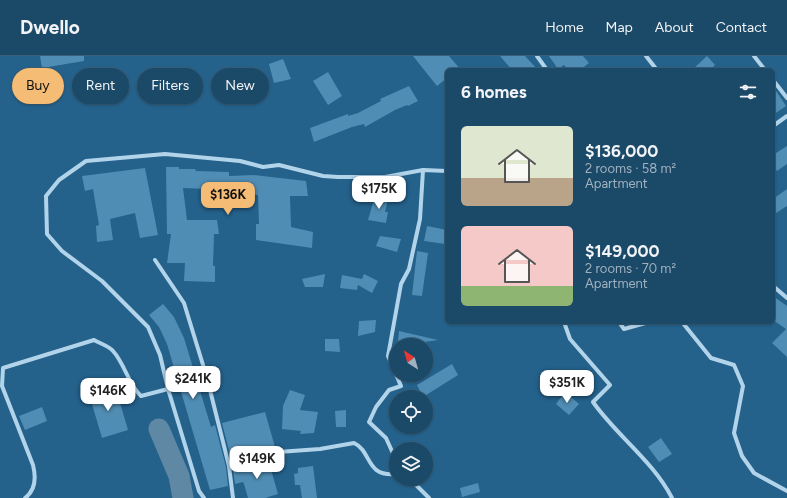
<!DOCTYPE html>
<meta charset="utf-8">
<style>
:root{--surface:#1b4968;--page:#285371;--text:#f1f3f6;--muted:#a0b2c0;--line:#39617c;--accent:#f5bc75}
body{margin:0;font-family:Figtree,sans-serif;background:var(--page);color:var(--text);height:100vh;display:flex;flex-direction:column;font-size:15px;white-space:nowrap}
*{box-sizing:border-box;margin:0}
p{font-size:13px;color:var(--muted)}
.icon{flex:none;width:22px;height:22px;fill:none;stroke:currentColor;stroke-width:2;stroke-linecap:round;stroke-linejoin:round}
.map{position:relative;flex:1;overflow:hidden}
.sheet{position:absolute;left:445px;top:12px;width:330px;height:256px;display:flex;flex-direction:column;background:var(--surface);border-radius:6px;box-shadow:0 1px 3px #0004,0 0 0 1px var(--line)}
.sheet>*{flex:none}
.guide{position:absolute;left:12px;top:12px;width:373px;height:36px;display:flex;gap:8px}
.needle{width:26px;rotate:323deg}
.tools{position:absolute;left:389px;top:282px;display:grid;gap:8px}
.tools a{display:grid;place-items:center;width:44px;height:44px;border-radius:50%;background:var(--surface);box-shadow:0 1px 3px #0004,0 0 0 1px var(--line);font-size:20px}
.price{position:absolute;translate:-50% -34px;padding:0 9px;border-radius:8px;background:#fff;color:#222;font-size:13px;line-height:26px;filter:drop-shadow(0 1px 2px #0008)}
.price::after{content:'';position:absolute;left:50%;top:24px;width:12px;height:9px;margin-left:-6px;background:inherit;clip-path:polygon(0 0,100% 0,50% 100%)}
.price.on{background:var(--accent);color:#111}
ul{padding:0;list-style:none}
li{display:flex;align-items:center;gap:12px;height:100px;padding:0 16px}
li span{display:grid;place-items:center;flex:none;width:112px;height:80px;border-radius:6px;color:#555}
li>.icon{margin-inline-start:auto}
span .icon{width:48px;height:48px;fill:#fffc;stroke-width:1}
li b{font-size:17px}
h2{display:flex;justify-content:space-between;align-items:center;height:48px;padding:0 16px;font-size:17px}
.tag{padding:0 14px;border-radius:18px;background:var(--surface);box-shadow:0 1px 3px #0004,0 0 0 1px var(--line);font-size:14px;line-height:36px}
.tag.on{background:var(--accent);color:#111}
header{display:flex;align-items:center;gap:24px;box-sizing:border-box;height:56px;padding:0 20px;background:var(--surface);border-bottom:1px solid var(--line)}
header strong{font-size:19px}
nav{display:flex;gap:22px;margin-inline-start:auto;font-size:14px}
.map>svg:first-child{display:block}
</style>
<header>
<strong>Dwello</strong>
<nav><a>Home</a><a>Map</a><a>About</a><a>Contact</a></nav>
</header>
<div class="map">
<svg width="787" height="442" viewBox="0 0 787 442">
<rect width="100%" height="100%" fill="#24618b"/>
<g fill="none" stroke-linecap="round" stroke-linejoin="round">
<!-- river -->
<path stroke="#5f88a5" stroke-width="21" d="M159,373L179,420L183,442"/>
</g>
<!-- building -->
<g fill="#508db4">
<path d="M40,0H84V5L42,12Z"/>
<path d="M413,0H449L461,14H447V22L437,30Z"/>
<path d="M500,0H525L538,14H512Z"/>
<path d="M549,0H583L589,7L580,14H569L564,9L558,13Z"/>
<path d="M707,0L715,9L710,14H692Z"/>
<path d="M283,3L291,23L274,27L269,8Z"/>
<path d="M328,16L342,40L328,49L313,25Z"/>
<path d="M409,30L418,45L408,50L407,49L395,54L365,71L364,68L352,71L314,86L310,72L348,58V60L358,57L381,45L380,43Z"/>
<path d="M773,30L786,50L773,59Z"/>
<path d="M787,90V108L777,115L773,109V99Z"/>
<path d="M166,111H179V113H195L196,115L229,116V120L254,119L306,125L308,140H290L291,171L313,176L312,192L256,184V168H259L258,139L233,138V134L183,132L187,164H217L219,178H214L213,210H215V226L184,225L185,207H167L171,178H167Z"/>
<path d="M145,112L158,179L140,182L135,157L110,163L113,184L97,186L96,170L99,169L93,133L85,135L82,120Z"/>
<path d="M787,133V150L773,159V143Z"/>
<path d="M375,140L388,143L385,156H388L386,167L368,164Z"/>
<path d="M427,170L447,174L445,188L424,185Z"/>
<path d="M380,180L401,183L397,196L376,190Z"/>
<path d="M417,195L428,197L422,240L412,239Z"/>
<path d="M325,218L323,231H305L302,223Z"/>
<path d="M364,218L378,225L372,237L358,229L357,234L340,232L342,219L362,223Z"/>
<path d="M773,240L787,250V301L772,287L786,273L773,264Z"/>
<path d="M163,248L174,261L184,282L211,371L215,369L226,411L228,430L210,434L167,288L159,271L149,259Z"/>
<path d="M376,264L375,276L358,280L359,265Z"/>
<path d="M399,275L438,284L404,289L398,285Z"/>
<path d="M325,283H339L340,296L325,295Z"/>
<path d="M452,308L458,319L423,341L417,329Z"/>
<path d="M115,330L128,374L102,382L89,338Z"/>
<path d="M290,334L305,339L300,354L318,356L314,377L300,378L301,375L282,373L283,350Z"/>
<path d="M565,336L579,348L569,359L556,348Z"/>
<path d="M42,351L47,365L25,374L19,360Z"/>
<path d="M346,354V371H336L335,355Z"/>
<path d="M265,356L275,391L265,394L266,396L232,406L222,367Z"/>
<path d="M661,382L672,398L659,406L648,391Z"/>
<path d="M268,403L278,438L265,442H248L244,428L243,426L235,428L233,413Z"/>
<path d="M313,410L317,442H302L300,429H295L294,418L298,417V412Z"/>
<path d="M478,427L480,436L462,441L460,432Z"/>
</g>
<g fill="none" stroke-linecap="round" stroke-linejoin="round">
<!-- minor -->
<g stroke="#b2d4ea" stroke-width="4">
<path d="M537,0L547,14"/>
<path d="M646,0L657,14"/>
<path d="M754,0L765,14"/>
<path d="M773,24L787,42"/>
<path d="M773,70L787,60"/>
<path d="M155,204L184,247L207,322L229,410L233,442"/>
<path d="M773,230L787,242"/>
<path d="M564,266L570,283L610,329L593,346C617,380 653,405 672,442"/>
<path d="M619,266L624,273L649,266"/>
<path d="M682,266L711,302L734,309L743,330L734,377L742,400L754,417L787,435"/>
<path d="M396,404L386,382L369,366L376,351L389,334L401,330L388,300L401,228L409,213L420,163L423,114"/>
<path d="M229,410L278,396L320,393L354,387C372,395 365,421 396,418"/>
<path d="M410,423L429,442"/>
<path d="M25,442C36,434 36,421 33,409L2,330L3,312L94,284C99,287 109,290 113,295C125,308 128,328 141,340L168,333"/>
<path d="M204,442L199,435L168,333L160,299L148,271L102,225L62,195L47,178L46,140L59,124L86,105L165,98L240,105L263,111L279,109L323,120L338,121H385L423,114L447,115"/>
</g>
</g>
</svg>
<div class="tools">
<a><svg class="needle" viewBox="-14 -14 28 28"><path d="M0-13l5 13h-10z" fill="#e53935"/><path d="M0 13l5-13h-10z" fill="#a0b2c0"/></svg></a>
<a><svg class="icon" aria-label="locate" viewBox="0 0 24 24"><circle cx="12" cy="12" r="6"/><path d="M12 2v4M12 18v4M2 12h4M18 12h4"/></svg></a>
<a><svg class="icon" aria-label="layers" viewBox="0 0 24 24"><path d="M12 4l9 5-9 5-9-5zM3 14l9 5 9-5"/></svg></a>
</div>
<b class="price" style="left:379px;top:154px">$175K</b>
<b class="price on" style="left:228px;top:160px">$136K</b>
<b class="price" style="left:193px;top:344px">$241K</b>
<b class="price" style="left:567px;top:348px">$351K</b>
<b class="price" style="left:108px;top:356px">$146K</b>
<b class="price" style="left:257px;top:424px">$149K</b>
<div class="guide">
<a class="tag on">Buy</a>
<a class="tag">Rent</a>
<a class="tag">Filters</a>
<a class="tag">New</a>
</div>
<section class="sheet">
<h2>6 homes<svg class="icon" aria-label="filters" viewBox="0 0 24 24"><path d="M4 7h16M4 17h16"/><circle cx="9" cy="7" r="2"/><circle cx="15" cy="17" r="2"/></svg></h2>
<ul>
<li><span style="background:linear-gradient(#dfe7d0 65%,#b9a48a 0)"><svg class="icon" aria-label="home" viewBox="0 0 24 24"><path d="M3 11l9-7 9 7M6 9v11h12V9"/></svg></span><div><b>$136,000</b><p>2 rooms · 58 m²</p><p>Apartment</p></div></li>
<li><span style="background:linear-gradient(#f6c9c9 75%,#8fb573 0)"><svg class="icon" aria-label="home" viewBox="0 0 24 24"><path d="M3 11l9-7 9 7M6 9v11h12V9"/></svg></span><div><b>$149,000</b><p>2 rooms · 70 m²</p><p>Apartment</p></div></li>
</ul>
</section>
</div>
